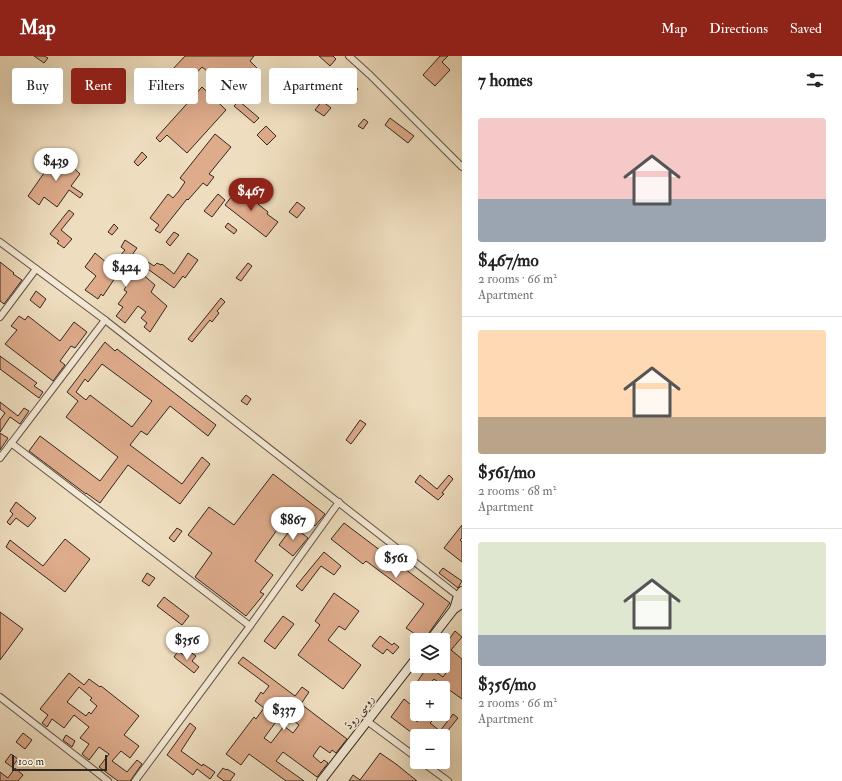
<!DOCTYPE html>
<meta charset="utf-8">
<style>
:root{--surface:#fff;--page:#f6f6f6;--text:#222;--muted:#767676;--line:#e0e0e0;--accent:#8f2418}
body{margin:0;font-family:"IM FELL Double Pica",Amiri,serif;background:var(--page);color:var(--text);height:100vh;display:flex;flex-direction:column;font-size:15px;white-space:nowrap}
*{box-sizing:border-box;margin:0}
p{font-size:13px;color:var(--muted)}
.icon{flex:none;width:22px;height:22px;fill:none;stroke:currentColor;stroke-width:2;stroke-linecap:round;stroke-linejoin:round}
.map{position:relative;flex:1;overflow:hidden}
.details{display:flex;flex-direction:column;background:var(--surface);width:380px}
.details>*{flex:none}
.top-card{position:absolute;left:12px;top:12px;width:380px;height:36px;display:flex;gap:8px}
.tools{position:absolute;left:410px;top:577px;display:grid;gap:8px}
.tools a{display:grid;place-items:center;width:40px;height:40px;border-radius:4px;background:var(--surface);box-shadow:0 4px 16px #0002;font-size:20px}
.scale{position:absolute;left:12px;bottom:10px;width:95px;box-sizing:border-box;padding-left:4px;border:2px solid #332821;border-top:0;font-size:11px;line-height:14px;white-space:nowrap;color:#332821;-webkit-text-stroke:3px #f4e9d5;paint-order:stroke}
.price{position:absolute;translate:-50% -34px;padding:0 9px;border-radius:14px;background:#fff;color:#222;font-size:13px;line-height:26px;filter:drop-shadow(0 1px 2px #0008)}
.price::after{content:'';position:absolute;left:50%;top:24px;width:12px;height:9px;margin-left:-6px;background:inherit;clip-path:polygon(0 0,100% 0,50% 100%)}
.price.on{background:var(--accent);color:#fff}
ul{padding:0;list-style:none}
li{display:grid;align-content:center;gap:8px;height:212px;padding:0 16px}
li+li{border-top:1px solid var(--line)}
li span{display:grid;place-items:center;height:124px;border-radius:4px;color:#555}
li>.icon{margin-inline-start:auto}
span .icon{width:72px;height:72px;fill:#fffc;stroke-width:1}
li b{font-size:17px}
h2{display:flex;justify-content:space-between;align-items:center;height:48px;padding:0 16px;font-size:17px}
.tag{padding:0 14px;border-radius:4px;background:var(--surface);box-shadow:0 4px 16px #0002;font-size:14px;line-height:36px}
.tag.on{background:var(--accent);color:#fff}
header{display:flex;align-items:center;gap:24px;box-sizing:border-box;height:56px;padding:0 20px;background:var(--accent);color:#fff}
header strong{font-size:19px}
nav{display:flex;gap:22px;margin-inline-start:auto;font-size:14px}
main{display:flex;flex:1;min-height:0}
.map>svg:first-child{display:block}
</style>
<header>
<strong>Map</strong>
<nav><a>Map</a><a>Directions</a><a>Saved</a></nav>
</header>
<main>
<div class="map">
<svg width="462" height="725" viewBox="0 0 462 725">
<rect width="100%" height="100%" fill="#eeddbe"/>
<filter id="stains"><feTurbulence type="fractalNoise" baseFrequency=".005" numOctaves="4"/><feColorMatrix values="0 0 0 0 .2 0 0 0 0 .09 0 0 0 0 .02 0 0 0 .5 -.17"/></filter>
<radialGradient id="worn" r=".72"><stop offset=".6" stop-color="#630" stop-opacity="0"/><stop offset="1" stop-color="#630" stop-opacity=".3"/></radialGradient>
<!-- building -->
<g fill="#deab8b" stroke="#332821" fill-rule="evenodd">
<path d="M34,0H44L48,2L44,7Z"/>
<path d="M185,0H254L250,5L259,14L236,39L202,11L186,28L172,14Z"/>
<path d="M319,0H333L336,3L330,10Z"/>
<path d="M440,0H448L442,6L450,14L435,30L423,19Z"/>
<path d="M341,18L352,27L351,28L358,33L353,39L336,25Z"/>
<path d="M202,31L226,54L187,97L167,79L160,86L156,82Z"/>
<path d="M239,45L259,62L254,67L234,50Z"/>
<path d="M322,45L331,52L324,60L315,54Z"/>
<path d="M390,62L414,80L408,87L385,69Z"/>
<path d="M364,63L368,66L363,73L358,70Z"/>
<path d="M266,70L276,80L267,89L257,79Z"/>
<path d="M215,78L231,91L209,118L214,121L207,130L203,127L188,144L187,143L160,177L155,174L159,169L150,162L168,138L173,142L179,135L185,126L180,122Z"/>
<path d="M142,96L147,101L138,110L134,106Z"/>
<path d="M58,97L80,118L71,130L83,138L80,142L69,134L57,151L44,141L39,149L28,140Z"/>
<path d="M238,132L268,156L267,158L278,166L266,181L225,149Z"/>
<path d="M218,138L225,144L212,161L204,155Z"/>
<path d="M297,146L305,152L297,162L289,156Z"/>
<path d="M69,154L74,158L61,174L72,183L64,192L57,187L59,185L50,178Z"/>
<path d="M228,167L237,174L234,178L225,171Z"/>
<path d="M114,168L118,172L112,179L108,176Z"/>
<path d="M174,176L179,179L170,190L166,186Z"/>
<path d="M125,184L137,192L132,199L130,198L122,208L128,213L125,217L134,223L139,216L141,217L155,229L151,236L167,250L150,276L144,271L147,267L141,262L146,256L138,250L125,267L116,260L123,251L118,248L127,236L124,234L128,227L117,219L103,240L101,238L98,243L85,234L96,220L85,211L95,197L107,207L110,203L114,207L125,194L121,191Z"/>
<path d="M188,197L198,204L185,222L183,220L174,232L145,211L148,206L154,210L157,207L161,209L162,208L174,218Z"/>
<path d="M0,206L14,217L13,218L22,224L4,248L0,245Z"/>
<path d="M248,207L252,210L241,225L236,222Z"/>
<path d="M36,235L46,243L40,252L30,244Z"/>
<path d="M221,242L225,246L217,255L219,257L212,266L210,264L192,286L188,283Z"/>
<path d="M19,260L25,264L28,260L60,285L74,266L87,276L75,292L71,290L60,305L65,309L53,325L5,288L17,274L11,270Z"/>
<path d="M105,286L115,295L117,293L216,369L208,380L170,350L147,379L141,375L130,389L182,428L202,401L210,408L180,448L128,409L100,447L86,437V438L29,395L40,380L100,425L118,401L66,361L78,345L67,336ZM102,308L152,345L132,371L90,339L86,344L76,336L85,323L88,326Z"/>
<path d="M0,300L37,327L34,330L43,336L39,342L0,313Z"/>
<path d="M246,339L251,343L247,349L241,345Z"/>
<path d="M0,346L18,360L24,352L29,355L20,368L10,361L0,376V364L5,357L0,353Z"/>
<path d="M360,364L366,368L351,388L346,384Z"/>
<path d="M0,377L8,382L0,394Z"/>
<path d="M273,418L325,458L315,470L293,453L279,471L255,505L273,519L260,536L264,538L246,560L195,521L212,497L188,479L209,451L234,469Z"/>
<path d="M420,419L437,433L449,419L453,423L442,437L444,438L438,444L415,426Z"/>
<path d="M16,446L36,462L28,471L16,462L10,469L7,466L13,458L10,455Z"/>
<path d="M344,467L450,547L424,584L406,572L424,548L366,505L363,508L331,483Z"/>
<path d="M462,469V482L460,484L462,486V506L444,492Z"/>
<path d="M293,470L308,482L293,500L279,489Z"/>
<path d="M177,472L182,475L174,486L169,482Z"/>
<path d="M65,483L90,503L65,536L6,491L10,484L43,510Z"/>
<path d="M324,496L341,510L334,519L321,510L302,535L296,530Z"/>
<path d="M443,512L462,525L459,530L458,532L439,517Z"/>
<path d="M147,517L155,522L149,530L142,525Z"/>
<path d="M334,537L359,555L345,574L339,570L328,584L361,609L343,633L298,599L320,569L315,565Z"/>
<path d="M164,541L189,560L182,569L157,550Z"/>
<path d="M0,556L23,573L0,604Z"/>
<path d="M283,560L294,568L275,593L264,585Z"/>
<path d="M455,575L462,581L451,594L462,603V643L434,623L426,632H413L428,610L443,621L449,613L448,612L450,610L443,604V592Z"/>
<path d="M380,580L392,589L394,587L399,591L393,598L387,593L383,598L372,590Z"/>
<path d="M178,595L185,600L189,595L196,600L192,605L199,611L194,617L174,601Z"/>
<path d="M243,601L295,640L302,631L309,636L301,648L347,683L336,697L332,694L330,697L320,690L313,700L321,707L324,704L328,707L317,721L283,696L276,705L304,725H286L249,698L241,709L226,698L254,661L256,663L264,652L255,645L261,636L263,638L269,630L238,607ZM290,647L297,653L290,662L299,669L293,677L284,670L271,687L264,682Z"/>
<path d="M69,617L84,629L89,623L100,631L101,630L139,660L124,679L139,690L130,702L121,695L112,705L127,716L137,704L142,708L130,725H118L99,711L109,698L99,691L89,704L82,698L89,688L80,682L89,671L74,659L64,672L52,663L47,671L42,667L48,659L40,653ZM79,631L92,642L90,644L97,650L91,658L89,656L86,660L67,646Z"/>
<path d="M404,643L417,654V666L423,658L432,665L430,667L440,675L453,658L458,662L445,678L447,680H436L431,676L428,680H416L391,661Z"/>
<path d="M190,667L196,672L181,695L202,710L203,708L215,716L210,723L197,713L193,719L167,699Z"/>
<path d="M23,677L32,684L25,693L16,686Z"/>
<path d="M66,679L75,685L72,691L63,684Z"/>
<path d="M380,697L396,708L417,725H349L353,719L360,724Z"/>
<path d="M11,698L18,703L12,711L5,706Z"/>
<path d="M15,712L23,719L18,725H0V716L8,722Z"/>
<path d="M223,712L226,714L227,713L235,718L230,725H224L217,720Z"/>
</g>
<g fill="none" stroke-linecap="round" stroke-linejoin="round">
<!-- minor casing -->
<g stroke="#625548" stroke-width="8">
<g id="minor">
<path d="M349,0L370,19L462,111"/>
<path d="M0,186L105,264L462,543"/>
<path d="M0,261L36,213"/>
<path d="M11,387L250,570"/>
<path d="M0,402L105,264"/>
<path d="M0,641L108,725"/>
<path d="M367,665L417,702"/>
<path d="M422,706L448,725"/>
<path d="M135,725L250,570L339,446"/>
</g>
</g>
<!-- secondary casing -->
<g stroke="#332821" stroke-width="10">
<g id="secondary">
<path d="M454,553L458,540L462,535"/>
<path d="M430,584L454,553L462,548"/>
<path d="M321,725L417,601"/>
</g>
</g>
<!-- minor -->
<use href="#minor" stroke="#f4e9d5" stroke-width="6"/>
<!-- secondary -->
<use href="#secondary" stroke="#f4e9d5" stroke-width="8"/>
</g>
<g text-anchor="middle" stroke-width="3" stroke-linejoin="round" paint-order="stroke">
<!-- street labels -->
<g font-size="12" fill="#332821" stroke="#f4e9d5">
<text transform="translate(359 656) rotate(-52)" y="4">روسی روڈ</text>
</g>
</g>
<rect width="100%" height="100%" filter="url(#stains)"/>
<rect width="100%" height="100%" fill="url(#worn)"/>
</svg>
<div class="tools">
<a><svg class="icon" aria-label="layers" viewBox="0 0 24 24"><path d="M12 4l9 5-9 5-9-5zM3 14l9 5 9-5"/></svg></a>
<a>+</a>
<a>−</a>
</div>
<div class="scale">100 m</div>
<b class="price" style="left:56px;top:126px">$439</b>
<b class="price on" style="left:251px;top:156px">$467</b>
<b class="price" style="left:126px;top:232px">$424</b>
<b class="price" style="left:293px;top:485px">$867</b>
<b class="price" style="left:396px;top:523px">$561</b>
<b class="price" style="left:187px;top:605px">$356</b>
<b class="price" style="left:284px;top:675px">$337</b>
<div class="top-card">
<a class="tag">Buy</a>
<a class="tag on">Rent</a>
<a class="tag">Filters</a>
<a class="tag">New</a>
<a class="tag">Apartment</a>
</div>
</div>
<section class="details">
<h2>7 homes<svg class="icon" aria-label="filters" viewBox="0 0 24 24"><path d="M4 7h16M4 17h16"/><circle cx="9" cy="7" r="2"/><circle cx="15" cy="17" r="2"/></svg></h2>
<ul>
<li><span style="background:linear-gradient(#f6c9c9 65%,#9aa5b1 0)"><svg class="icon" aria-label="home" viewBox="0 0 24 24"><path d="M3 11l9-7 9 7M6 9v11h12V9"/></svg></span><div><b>$467/mo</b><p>2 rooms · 66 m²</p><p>Apartment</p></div></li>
<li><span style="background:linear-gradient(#ffd9b3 70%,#b9a48a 0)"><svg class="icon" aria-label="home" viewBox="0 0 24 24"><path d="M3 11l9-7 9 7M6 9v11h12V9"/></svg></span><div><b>$561/mo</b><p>2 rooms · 68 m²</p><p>Apartment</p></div></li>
<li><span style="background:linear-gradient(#dfe7d0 75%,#9aa5b1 0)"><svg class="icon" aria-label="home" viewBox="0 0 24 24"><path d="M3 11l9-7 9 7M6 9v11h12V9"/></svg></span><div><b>$356/mo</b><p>2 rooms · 66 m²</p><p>Apartment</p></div></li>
</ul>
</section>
</main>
